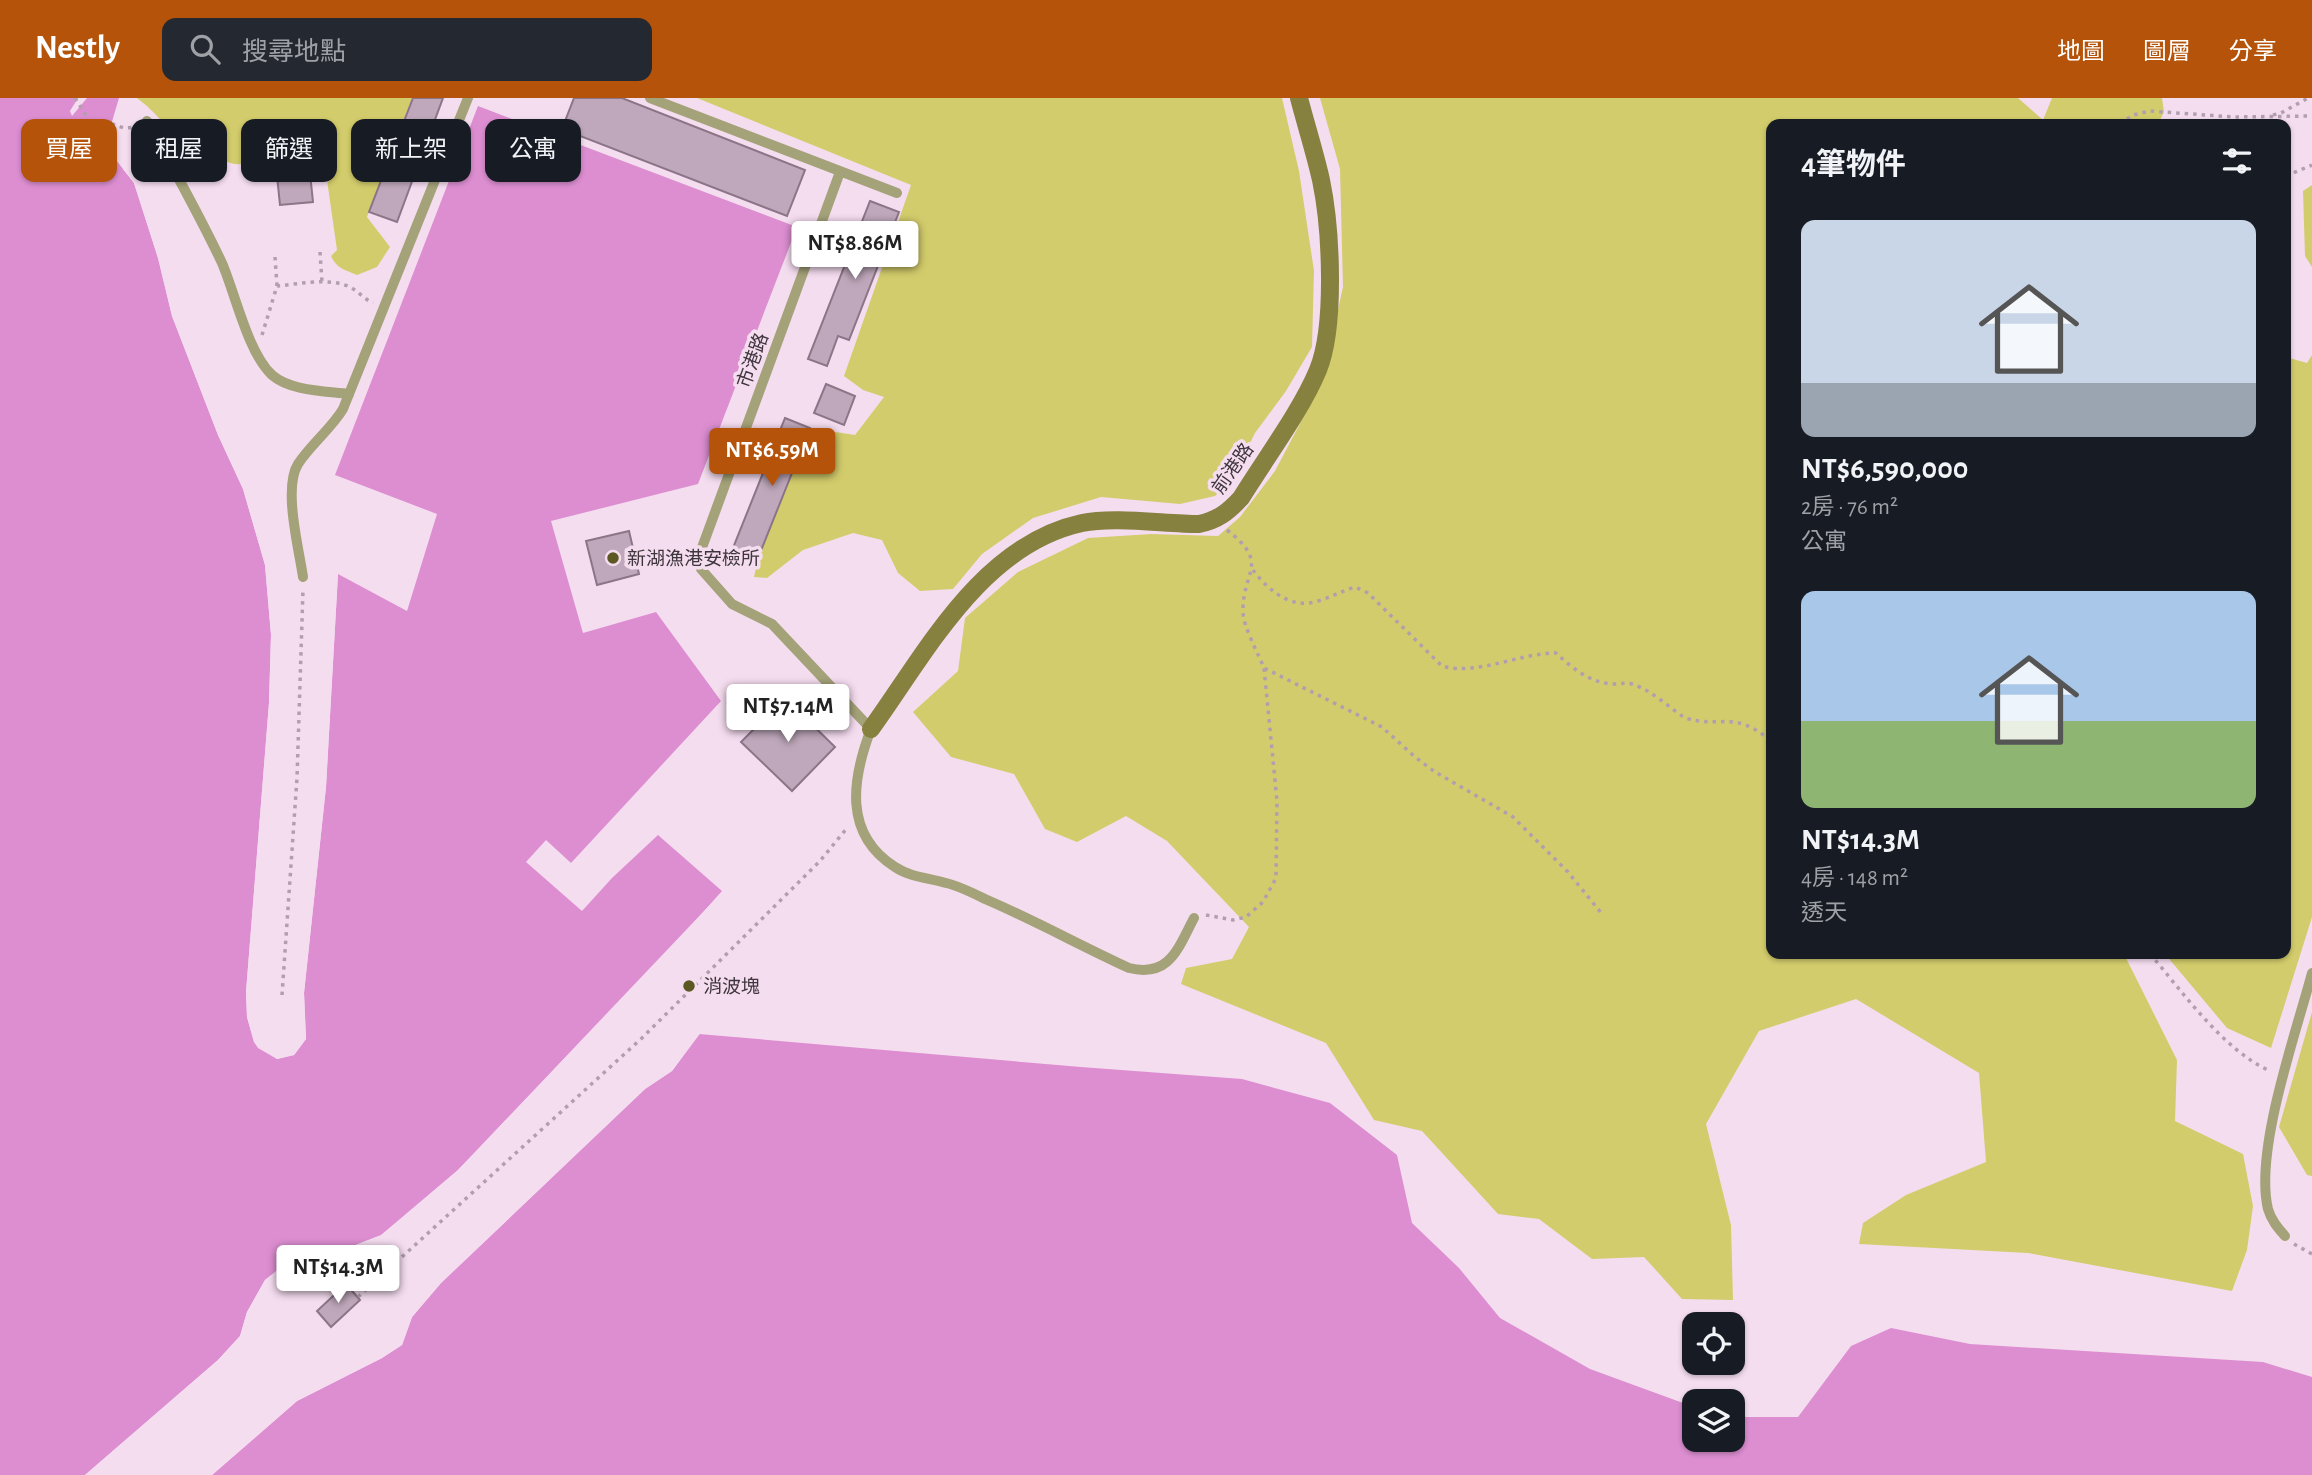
<!DOCTYPE html>
<html lang="zh-TW">
<meta charset="utf-8">
<style>
:root{--surface:#171b24;--page:#242831;--text:#f1f3f6;--muted:#9ea1a6;--accent:#b45309}
body{margin:0;font-family:"Alegreya Sans","Noto Sans TC",sans-serif;background:var(--page);color:var(--text);height:100vh;display:flex;flex-direction:column;font-size:26px;white-space:nowrap}
*{box-sizing:border-box;margin:0}
p{font-size:23px;color:var(--muted)}
.icon{flex:none;width:38px;height:38px;fill:none;stroke:currentColor;stroke-width:2;stroke-linecap:round;stroke-linejoin:round}
.map{position:relative;flex:1;overflow:hidden}
.details{position:absolute;left:1766px;top:21px;width:525px;height:840px;display:flex;flex-direction:column;background:var(--surface);border-radius:14px;box-shadow:0 2px 5px #0004}
.details>*{flex:none}
.hud{position:absolute;left:21px;top:21px;width:665px;height:63px;display:flex;gap:14px}
.tools{position:absolute;left:1682px;top:1214px;display:grid;gap:14px}
.tools a{display:grid;place-items:center;width:63px;height:63px;border-radius:14px;background:var(--surface);box-shadow:0 2px 5px #0004;font-size:35px}
.price{position:absolute;translate:-50% -60px;padding:0 16px;border-radius:7px;background:#fff;color:#222;font-size:23px;line-height:46px;filter:drop-shadow(0 2px 4px #0008)}
.price::after{content:'';position:absolute;left:50%;top:42px;width:21px;height:16px;margin-left:-10px;background:inherit;clip-path:polygon(0 0,100% 0,50% 100%)}
.price.active{background:var(--accent);color:#fff}
ul{padding:0;list-style:none}
li{display:grid;align-content:center;gap:14px;height:371px;padding:0 35px}
li span{display:grid;place-items:center;height:217px;border-radius:14px;color:#555}
li>.icon{margin-inline-start:auto}
span .icon{width:126px;height:126px;fill:#fffc;stroke-width:1}
li b{font-size:30px}
h2{display:flex;justify-content:space-between;align-items:center;height:84px;padding:0 35px;font-size:30px}
.chip{padding:0 24px;border-radius:14px;background:var(--surface);box-shadow:0 2px 5px #0004;font-size:24px;line-height:63px}
.chip.active{background:var(--accent);color:#fff}
header{display:flex;align-items:center;gap:42px;box-sizing:border-box;height:98px;padding:0 35px;background:var(--accent);color:#fff}
header strong{font-size:33px}
nav{display:flex;gap:38px;margin-inline-start:auto;font-size:24px}
.search{width:490px;height:63px;background:var(--page);display:flex;align-items:center;gap:18px;box-sizing:border-box;padding:0 24px;border-radius:14px;color:var(--muted);font-size:26px}
.map>svg:first-child{display:block}
</style>
<header>
<strong>Nestly</strong>
<div class="search"><svg class="icon" aria-label="search" viewBox="0 0 24 24"><circle cx="10" cy="10" r="6"/><path d="M15 15l6 6"/></svg>搜尋地點</div>
<nav><a>地圖</a><a>圖層</a><a>分享</a></nav>
</header>
<div class="map">
<svg width="2312" height="1377" viewBox="0 0 2312 1377">
<rect width="100%" height="100%" fill="#f5ddf0"/>
<!-- green -->
<g fill="#d3cc6c">
<path d="M137,0H412L367,119L390,149L377,169L357,177C345,172 336,170 331,158L337,152L326,75H302L268,67L234,66L211,59L203,69C179,47 163,19 137,0Z"/>
<path d="M697,0H1282L1299,73L1314,173L1312,249L1286,293L1255,335L1231,383L1215,398L1180,406L1101,399L1033,420L982,456L953,491L920,493L898,475L882,442L853,435L803,452L767,480L754,479L758,460L810,330L855,337L884,299L863,292L844,278L911,87Z"/>
<path d="M1320,0H2018L2043,22L2052,0H2162L2164,14L2158,26H1771V856H2124L2177,962L2175,1023L2243,1056L2253,1108L2247,1152L2232,1193L2028,1155L1859,1146L1863,1125L1906,1097L1986,1064L1979,975L1856,901L1759,933L1706,1026L1731,1127L1733,1202L1682,1201L1644,1159L1592,1161L1539,1121L1498,1116L1422,1033L1374,1022L1326,945L1181,886L1186,870L1232,861L1249,829L1167,743L1126,718L1077,744L1045,731L1014,676L951,659L913,614L958,573L965,520L1018,474L1088,440L1151,436L1218,438L1240,419L1275,373L1314,299L1326,266L1343,189L1340,71Z"/>
<path d="M2312,87V169L2305,158L2303,93Z"/>
<path d="M2312,257V819L2271,950L2227,930L2165,856H2286V259L2307,265Z"/>
<path d="M2312,914V1078L2307,1077L2279,1029Z"/>
</g>
<!-- water -->
<g fill="#dd8ed1">
<path d="M0,0H78L70,13L72,18L87,0H119L111,27L96,36L91,31L79,40V44L92,49L102,44L134,85L158,160L172,218L218,337L243,391L265,467L271,537L269,605L246,894L247,919L254,944L277,961L294,957L306,941L304,895L326,689L338,476L407,513L437,416L335,377L478,8L797,129L698,386L551,423L583,535L656,514L721,603L571,765L546,742L526,764L582,813L612,780L658,737L722,793L679,841L458,1072L382,1137L345,1151L307,1157L284,1167L265,1182L247,1214L240,1238L218,1262L85,1377H0Z"/>
<path d="M699,936L1081,969L1242,981L1330,1005L1397,1057L1412,1125L1459,1170L1500,1220L1590,1271L1694,1309V1342H1732L1733,1319H1798L1851,1248L1891,1230L1970,1246L2263,1264L2312,1279V1377H212L297,1303L382,1260L402,1247L412,1219L441,1185L645,991L672,973Z"/>
</g>
<!-- pier -->
<g fill="#f5ddf0">
<path d="M126,70L138,84L161,159L175,217L222,336L246,389L269,466L274,537L273,605L249,894L250,919L257,942L261,948L278,957L292,954L303,940L300,895L302,871L322,689L335,474L338,476L326,689L304,895L306,941L294,957L277,961L258,950L254,944L247,919L246,894L269,605L271,537L265,467L243,391L218,337L172,218L158,160L134,85L123,71Z"/>
<path d="M725,791L724,795L681,843L460,1074L383,1140L346,1154L308,1160L286,1170L267,1185L251,1215L243,1239L221,1264L91,1377H85L218,1262L240,1238L247,1214L265,1182L284,1167L307,1157L345,1151L381,1137L458,1072Z"/>
<path d="M702,933L672,973L645,991L441,1185L412,1219L402,1247L382,1260L297,1303L212,1377H209L295,1300L380,1257L399,1245L410,1217L438,1182L642,989L670,970L697,934Z"/>
</g>
<!-- building -->
<g fill="#bfa8bb" stroke="#8b7587" stroke-width="2">
<path d="M413,0H443L397,124L369,114Z"/>
<path d="M574,0H622L805,72L787,118L562,31Z"/>
<path d="M310,75L313,104L280,107L277,78Z"/>
<path d="M870,103L899,114L849,242L838,238L827,268L808,261Z"/>
<path d="M826,286L855,298L844,327L814,315Z"/>
<path d="M785,320L810,330L758,460L733,450Z"/>
<path d="M629,433L639,476L597,487L586,443Z"/>
<path d="M785,600L835,649L792,693L741,644Z"/>
<path d="M346,1186L360,1202L331,1229L317,1213Z"/>
</g>
<g fill="none" stroke-linecap="round" stroke-linejoin="round">
<!-- path -->
<g stroke="#b19fae" stroke-width="3.5" stroke-dasharray="3.5 5" stroke-linecap="butt">
<path d="M75,0L98,36L112,26L124,30L137,29"/>
<path d="M2273,17L2281,15L2308,0"/>
<path d="M2120,26L2133,17L2150,13L2233,19L2312,18"/>
<path d="M2286,78L2312,67"/>
<path d="M320,154L322,184"/>
<path d="M275,159L277,188"/>
<path d="M262,237L277,188C300,186 328,179 350,189C358,193 364,201 373,205"/>
<path d="M1227,432C1271,466 1242,473 1243,514C1243,528 1258,555 1264,570L1382,629L1415,659L1435,674L1513,719L1568,774L1602,816"/>
<path d="M1253,472C1268,492 1291,512 1318,503C1331,499 1342,493 1355,489L1368,495L1442,568C1477,578 1519,555 1556,555C1572,570 1590,585 1613,586C1621,586 1627,584 1635,587C1652,593 1670,610 1685,620C1723,631 1733,611 1771,643"/>
<path d="M1206,817L1233,822L1246,819L1263,804L1276,780L1277,703L1264,570"/>
<path d="M2150,856C2183,894 2223,952 2270,973"/>
<path d="M282,897L297,680L303,492"/>
<path d="M2294,1146L2312,1156"/>
<path d="M358,1199L642,940L820,763L847,730"/>
</g>
<!-- lane -->
<g stroke="#a4a278" stroke-width="10">
<path d="M650,0L897,95"/>
<path d="M147,23C173,70 199,116 222,165C235,195 248,255 272,277C290,293 326,293 349,296"/>
<path d="M840,74L700,455L699,465L701,471L732,506L772,526L871,631C852,681 843,736 895,769C910,779 929,780 946,785C959,788 973,795 985,801C1034,822 1081,848 1129,870C1170,880 1178,850 1194,820"/>
<path d="M303,479C299,451 283,390 298,366C311,346 331,331 343,311L468,0"/>
<path d="M2285,1138C2278,1130 2271,1122 2268,1111C2254,1053 2296,935 2312,875"/>
</g>
<!-- secondary -->
<path stroke="#86813f" stroke-width="18" d="M871,631C926,555 981,447 1082,425C1114,418 1165,426 1199,426C1218,422 1228,414 1241,400C1265,361 1301,313 1318,272C1336,228 1331,130 1321,82C1315,55 1306,27 1299,0"/>
</g>
<!-- markers -->
<g fill="#5c5824" stroke="#f5ddf0" stroke-width="2.5">
<circle cx="613" cy="460" r="7"/>
<circle cx="689" cy="888" r="7"/>
</g>
<g text-anchor="middle" stroke-width="7" stroke-linejoin="round" paint-order="stroke">
<!-- street labels -->
<g font-size="19" fill="#3e353d" stroke="#f5ddf0">
<text transform="translate(752 262) rotate(-70)" y="7">市港路</text>
<text transform="translate(1232 370) rotate(-55)" y="7">前港路</text>
</g>
<!-- poi labels -->
<g font-size="19" fill="#3e353d" stroke="#f5ddf0" text-anchor="start">
<text x="627" y="467">新湖漁港安檢所</text>
<text x="703" y="895">消波塊</text>
</g>
</g>
</svg>
<div class="tools">
<a><svg class="icon" aria-label="locate" viewBox="0 0 24 24"><circle cx="12" cy="12" r="6"/><path d="M12 2v4M12 18v4M2 12h4M18 12h4"/></svg></a>
<a><svg class="icon" aria-label="layers" viewBox="0 0 24 24"><path d="M12 4l9 5-9 5-9-5zM3 14l9 5 9-5"/></svg></a>
</div>
<b class="price" style="left:855px;top:183px">NT$8.86M</b>
<b class="price active" style="left:772px;top:390px">NT$6.59M</b>
<b class="price" style="left:788px;top:646px">NT$7.14M</b>
<b class="price" style="left:338px;top:1207px">NT$14.3M</b>
<div class="hud">
<a class="chip active">買屋</a>
<a class="chip">租屋</a>
<a class="chip">篩選</a>
<a class="chip">新上架</a>
<a class="chip">公寓</a>
</div>
<section class="details">
<h2>4筆物件<svg class="icon" aria-label="filters" viewBox="0 0 24 24"><path d="M4 7h16M4 17h16"/><circle cx="9" cy="7" r="2"/><circle cx="15" cy="17" r="2"/></svg></h2>
<ul>
<li><span style="background:linear-gradient(#c9d6e8 75%,#9aa5b1 0)"><svg class="icon" aria-label="home" viewBox="0 0 24 24"><path d="M3 11l9-7 9 7M6 9v11h12V9"/></svg></span><div><b>NT$6,590,000</b><p>2房 · 76 m²</p><p>公寓</p></div></li>
<li><span style="background:linear-gradient(#a9c7e8 60%,#8fb573 0)"><svg class="icon" aria-label="home" viewBox="0 0 24 24"><path d="M3 11l9-7 9 7M6 9v11h12V9"/></svg></span><div><b>NT$14.3M</b><p>4房 · 148 m²</p><p>透天</p></div></li>
</ul>
</section>
</div>
